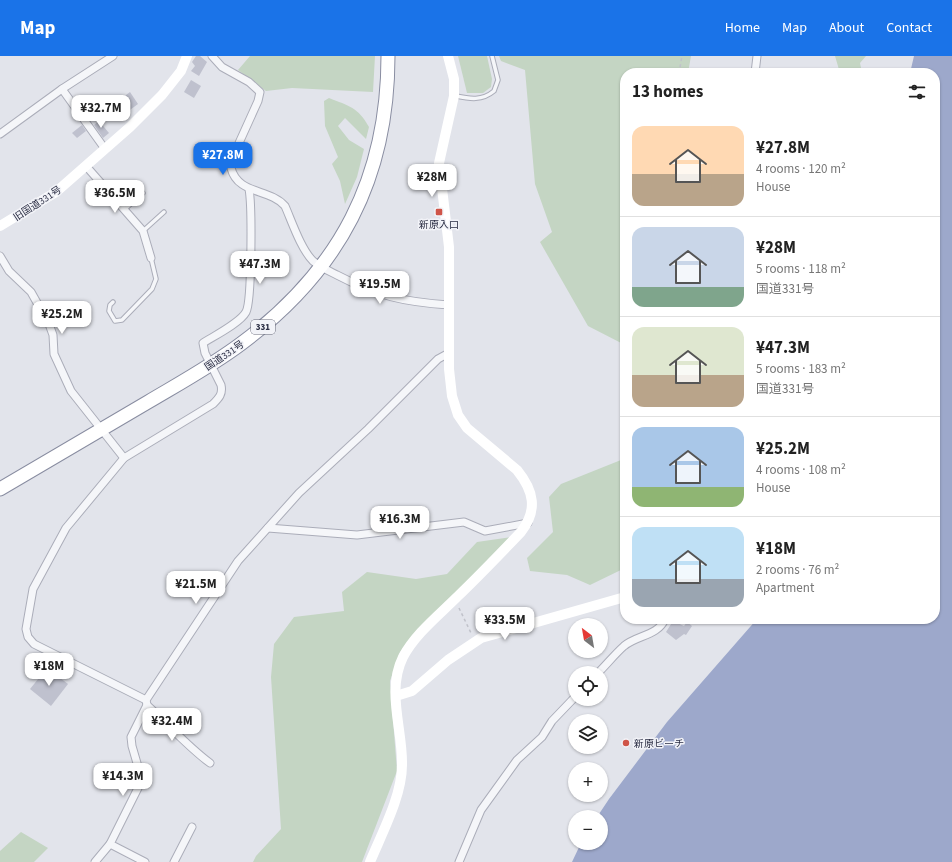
<!DOCTYPE html>
<meta charset="utf-8">
<style>
:root{--surface:#fff;--page:#f6f6f6;--text:#222;--muted:#767676;--line:#e0e0e0;--accent:#1a73e8}
body{margin:0;font-family:"Source Sans 3","Noto Sans JP",sans-serif;background:var(--page);color:var(--text);height:100vh;display:flex;flex-direction:column;font-size:15px;white-space:nowrap}
*{box-sizing:border-box;margin:0}
p{font-size:13px;color:var(--muted)}
.icon{flex:none;width:22px;height:22px;fill:none;stroke:currentColor;stroke-width:2;stroke-linecap:round;stroke-linejoin:round}
.map{position:relative;flex:1;overflow:hidden}
.sheet{position:absolute;left:620px;top:12px;width:320px;height:556px;display:flex;flex-direction:column;background:var(--surface);border-radius:16px;box-shadow:0 1px 3px #0004}
.sheet>*{flex:none}
.needle{width:26px;rotate:329deg}
.tools{position:absolute;left:568px;top:562px;display:grid;gap:8px}
.tools a{display:grid;place-items:center;width:40px;height:40px;border-radius:50%;background:var(--surface);box-shadow:0 1px 3px #0004;font-size:20px}
.price{position:absolute;translate:-50% -34px;padding:0 9px;border-radius:8px;background:#fff;color:#222;font-size:13px;line-height:26px;filter:drop-shadow(0 1px 2px #0008)}
.price::after{content:'';position:absolute;left:50%;top:24px;width:12px;height:9px;margin-left:-6px;background:inherit;clip-path:polygon(0 0,100% 0,50% 100%)}
.price.selected{background:var(--accent);color:#fff}
ul{padding:0;list-style:none}
li{display:flex;align-items:center;gap:12px;height:100px;padding:0 12px}
li+li{border-top:1px solid var(--line)}
li span{display:grid;place-items:center;flex:none;width:112px;height:80px;border-radius:12px;color:#555}
li>.icon{margin-inline-start:auto}
span .icon{width:48px;height:48px;fill:#fffc;stroke-width:1}
li b{font-size:17px}
h2{display:flex;justify-content:space-between;align-items:center;height:48px;padding:0 12px;font-size:17px}
header{display:flex;align-items:center;gap:24px;box-sizing:border-box;height:56px;padding:0 20px;background:var(--accent);color:#fff}
header strong{font-size:19px}
nav{display:flex;gap:22px;margin-inline-start:auto;font-size:14px}
.map>svg:first-child{display:block}
</style>
<header>
<strong>Map</strong>
<nav><a>Home</a><a>Map</a><a>About</a><a>Contact</a></nav>
</header>
<div class="map">
<svg width="952" height="806" viewBox="0 0 952 806">
<rect width="100%" height="100%" fill="#e2e4eb"/>
<!-- green -->
<g fill="#c4d5c3">
<path d="M250,0H375L373,36L292,32L266,35L238,14Z"/>
<path d="M458,0H487L492,23L491,31L483,37H467Z"/>
<path d="M499,0H691L688,17H625V289L588,270L540,186L552,176L535,128L525,14L501,5Z"/>
<path d="M835,0H866L860,7L862,17H840Z"/>
<path d="M329,42C349,50 358,51 369,71L366,83L345,62L338,70L349,84L364,93L357,121L345,148L340,125L332,108L338,101L325,70L324,45Z"/>
<path d="M625,393V512L590,529L567,519L530,515L527,502L553,476L549,441L561,428L621,404Z"/>
<path d="M512,481L419,572L400,596L390,625L397,715L362,806H253L256,800L281,773L271,621L274,588L294,561L344,555L342,536L367,516L416,523L447,518L477,486Z"/>
<path d="M21,776L48,792L34,806H0V795Z"/>
</g>
<!-- water -->
<path fill="#9da8cb" d="M914,0H952V806H572L581,787H601V761H597L609,743L667,666L757,563H935V17H910Z"/>
<!-- building -->
<g fill="#bfc1ce">
<path d="M196,0H200L207,6L199,20L191,15L195,10L192,6Z"/>
<path d="M191,24L201,30L194,42L184,36Z"/>
<path d="M130,36L138,48L119,62L110,51Z"/>
<path d="M99,65L109,77L103,82L94,69Z"/>
<path d="M82,69L86,75L77,82L72,77Z"/>
<path d="M673,565L684,570L687,566L692,570L686,579L684,578L676,584L666,576Z"/>
<path d="M47,612L68,628L51,650L30,633Z"/>
</g>
<g fill="none" stroke-linecap="round" stroke-linejoin="round">
<!-- lane casing -->
<g stroke="#abadb9" stroke-width="5.5">
<g id="lane">
<path d="M456,40C470,43 482,45 494,35L498,24L492,0"/>
<path d="M124,154L143,137"/>
<path d="M143,175L164,156"/>
<path d="M113,246L110,249L109,255L115,265L122,264L152,233L156,223L151,202"/>
</g>
</g>
<!-- street casing -->
<g stroke="#abadb9" stroke-width="9">
<g id="street">
<path d="M212,0L222,11L249,26L260,36L258,45L239,87L231,112C238,139 269,132 285,150C292,166 301,193 313,205C320,211 329,215 337,219C377,240 404,246 449,249"/>
<path d="M755,17L757,0"/>
<path d="M62,33L105,93"/>
<path d="M0,78L62,33L113,0"/>
<path d="M86,110L143,175L151,202"/>
<path d="M0,200L9,215L31,236L49,268L53,279L54,298L71,335L124,402"/>
<path d="M268,472L357,479L464,466L485,475L528,467"/>
<path d="M598,617C607,608 615,598 624,590C637,579 658,580 665,563"/>
<path d="M146,644L34,588L28,581L26,573L33,533L66,472L124,402L213,348C219,342 223,338 221,329L205,297L203,287C214,280 240,267 246,256C252,245 252,149 249,133"/>
<path d="M147,649C168,668 187,690 210,707"/>
<path d="M95,806L110,788"/>
<path d="M145,806L110,788L138,732L139,714L132,690L131,681L147,649L146,644L238,505L299,437L368,373L438,303L449,297"/>
<path d="M174,806L192,771"/>
<path d="M459,806L481,754L517,704L542,681L552,665L575,641"/>
</g>
</g>
<!-- highway casing -->
<g stroke="#898da1" stroke-width="15">
<path id="highway" d="M0,433C49,404 98,375 148,346C180,327 213,309 242,287C340,214 388,122 388,0"/>
</g>
<!-- path -->
<g stroke="#c0c2ca" stroke-width="1.5" stroke-dasharray="3 3" stroke-linecap="butt">
<path d="M679,17L682,0"/>
<path d="M459,552L471,577"/>
</g>
<!-- lane -->
<use href="#lane" stroke="#f5f6f9" stroke-width="3.5"/>
<!-- street -->
<use href="#street" stroke="#f5f6f9" stroke-width="7"/>
<!-- secondary -->
<g stroke="#fff" stroke-width="10">
<path d="M0,170L56,136L130,71L162,39L181,15L187,0"/>
<path d="M396,640L412,635L448,604L481,582L625,541"/>
<path d="M370,806C382,777 402,740 402,709C403,674 386,635 403,601C415,578 439,559 457,541C479,520 500,498 521,476C538,454 534,435 517,414L467,372L458,359L452,340L449,313V191L439,107L454,40V23L448,0"/>
</g>
<!-- highway -->
<use href="#highway" stroke="#fff" stroke-width="13"/>
</g>
<!-- markers -->
<g fill="#cf5448" stroke="#f2f3f8" stroke-width="1.5">
<rect x="435" y="152" width="8" height="8" rx="2"/>
<circle cx="626" cy="687" r="4"/>
</g>
<g text-anchor="middle" stroke-width="3" stroke-linejoin="round" paint-order="stroke">
<!-- shield labels -->
<rect fill="#f2f3f8" stroke="#666879" stroke-width="1" x="251" y="264" width="24" height="14" rx="3"/>
<g font-size="9" font-weight="bold" fill="#2a2d43">
<text x="263" y="274">331</text>
</g>
<!-- street labels -->
<g font-size="10" fill="#2a2d43" stroke="#f2f3f8">
<text transform="translate(37 147) rotate(-33)" y="4">旧国道331号</text>
<text transform="translate(224 299) rotate(-34)" y="4">国道331号</text>
</g>
<!-- poi labels -->
<g font-size="10" fill="#2a2d43" stroke="#f2f3f8">
<text x="439" y="172">新原入口</text>
<text x="634" y="691" text-anchor="start">新原ビーチ</text>
</g>
</g>
</svg>
<div class="tools">
<a><svg class="needle" viewBox="-14 -14 28 28"><path d="M0-13l5 13h-10z" fill="#e53935"/><path d="M0 13l5-13h-10z" fill="#767676"/></svg></a>
<a><svg class="icon" aria-label="locate" viewBox="0 0 24 24"><circle cx="12" cy="12" r="6"/><path d="M12 2v4M12 18v4M2 12h4M18 12h4"/></svg></a>
<a><svg class="icon" aria-label="layers" viewBox="0 0 24 24"><path d="M12 4l9 5-9 5-9-5zM3 14l9 5 9-5"/></svg></a>
<a>+</a>
<a>−</a>
</div>
<b class="price" style="left:101px;top:73px">¥32.7M</b>
<b class="price selected" style="left:223px;top:120px">¥27.8M</b>
<b class="price" style="left:432px;top:142px">¥28M</b>
<b class="price" style="left:115px;top:158px">¥36.5M</b>
<b class="price" style="left:260px;top:229px">¥47.3M</b>
<b class="price" style="left:380px;top:249px">¥19.5M</b>
<b class="price" style="left:62px;top:279px">¥25.2M</b>
<b class="price" style="left:400px;top:484px">¥16.3M</b>
<b class="price" style="left:196px;top:549px">¥21.5M</b>
<b class="price" style="left:505px;top:585px">¥33.5M</b>
<b class="price" style="left:49px;top:631px">¥18M</b>
<b class="price" style="left:172px;top:686px">¥32.4M</b>
<b class="price" style="left:123px;top:741px">¥14.3M</b>
<section class="sheet">
<h2>13 homes<svg class="icon" aria-label="filters" viewBox="0 0 24 24"><path d="M4 7h16M4 17h16"/><circle cx="9" cy="7" r="2"/><circle cx="15" cy="17" r="2"/></svg></h2>
<ul>
<li><span style="background:linear-gradient(#ffd9b3 60%,#b9a48a 0)"><svg class="icon" aria-label="home" viewBox="0 0 24 24"><path d="M3 11l9-7 9 7M6 9v11h12V9"/></svg></span><div><b>¥27.8M</b><p>4 rooms · 120 m²</p><p>House</p></div></li>
<li><span style="background:linear-gradient(#c9d6e8 75%,#7fa58c 0)"><svg class="icon" aria-label="home" viewBox="0 0 24 24"><path d="M3 11l9-7 9 7M6 9v11h12V9"/></svg></span><div><b>¥28M</b><p>5 rooms · 118 m²</p><p>国道331号</p></div></li>
<li><span style="background:linear-gradient(#dfe7d0 60%,#b9a48a 0)"><svg class="icon" aria-label="home" viewBox="0 0 24 24"><path d="M3 11l9-7 9 7M6 9v11h12V9"/></svg></span><div><b>¥47.3M</b><p>5 rooms · 183 m²</p><p>国道331号</p></div></li>
<li><span style="background:linear-gradient(#a9c7e8 75%,#8fb573 0)"><svg class="icon" aria-label="home" viewBox="0 0 24 24"><path d="M3 11l9-7 9 7M6 9v11h12V9"/></svg></span><div><b>¥25.2M</b><p>4 rooms · 108 m²</p><p>House</p></div></li>
<li><span style="background:linear-gradient(#bfe0f5 65%,#9aa5b1 0)"><svg class="icon" aria-label="home" viewBox="0 0 24 24"><path d="M3 11l9-7 9 7M6 9v11h12V9"/></svg></span><div><b>¥18M</b><p>2 rooms · 76 m²</p><p>Apartment</p></div></li>
</ul>
</section>
</div>
